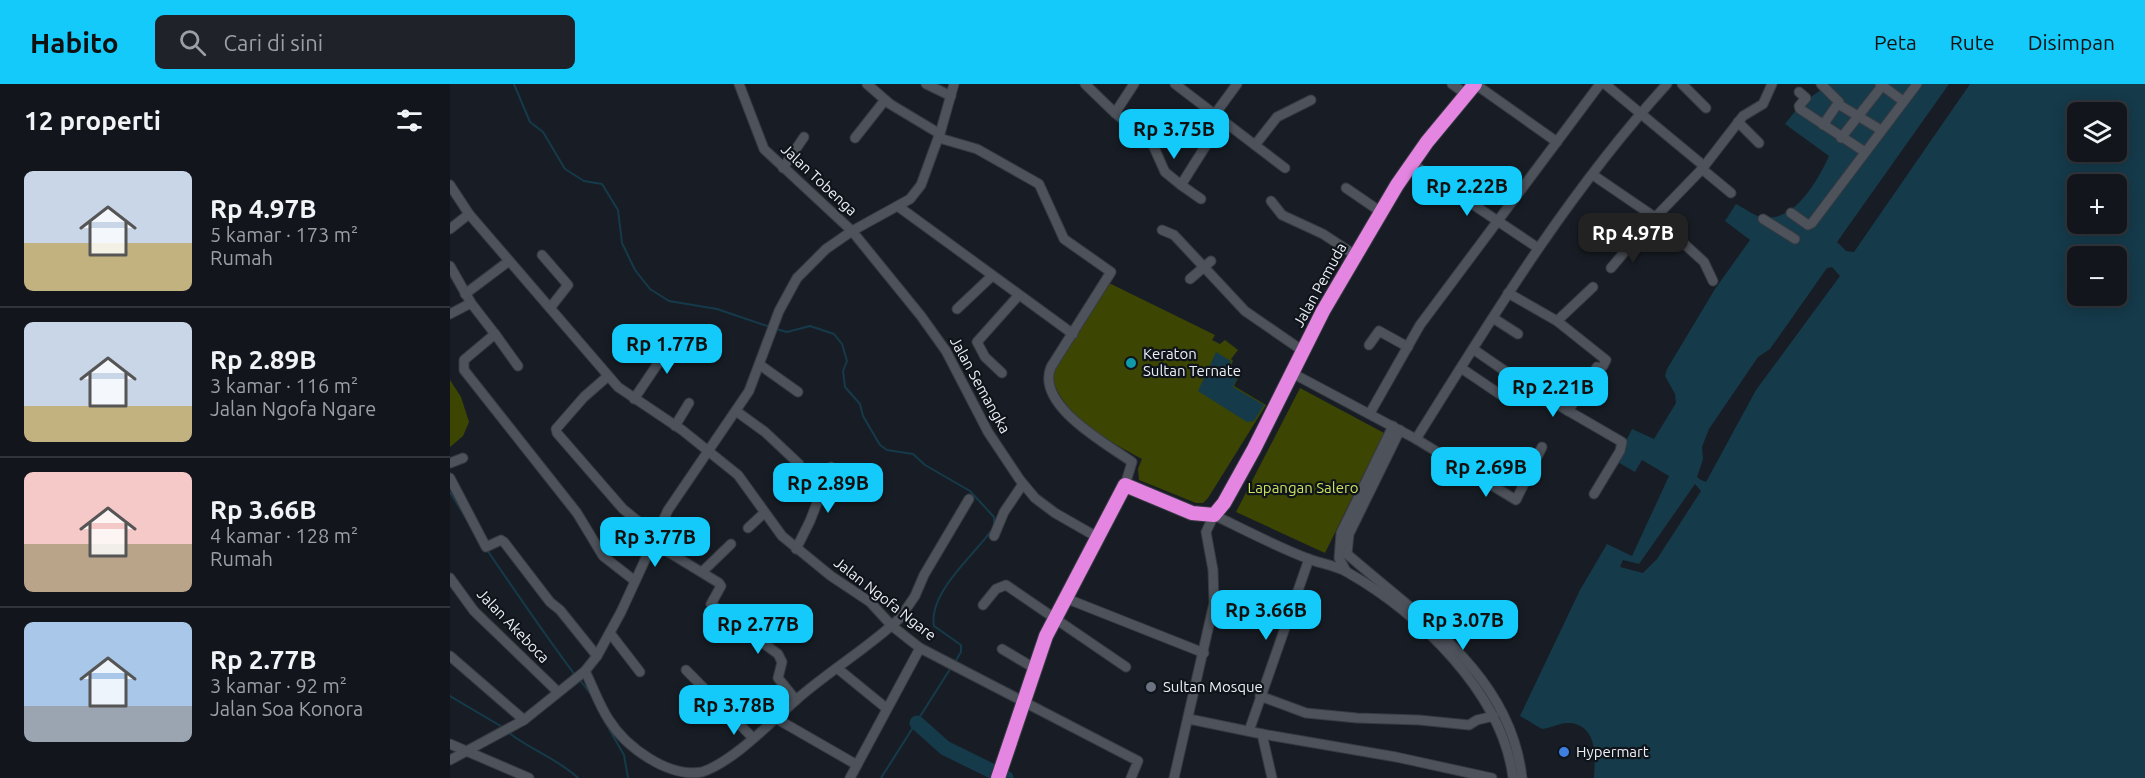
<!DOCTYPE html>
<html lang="id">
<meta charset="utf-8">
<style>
:root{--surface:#12161c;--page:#1f2329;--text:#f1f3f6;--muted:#9c9fa3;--line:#31353b;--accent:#13cafb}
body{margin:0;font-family:Ubuntu,sans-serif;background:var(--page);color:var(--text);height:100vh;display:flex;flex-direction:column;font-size:22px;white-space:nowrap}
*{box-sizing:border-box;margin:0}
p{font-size:20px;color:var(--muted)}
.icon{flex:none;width:33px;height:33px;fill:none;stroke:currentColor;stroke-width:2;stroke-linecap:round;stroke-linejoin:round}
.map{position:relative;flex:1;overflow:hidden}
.panel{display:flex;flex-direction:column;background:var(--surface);width:450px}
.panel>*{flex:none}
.controls{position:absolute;left:1617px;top:18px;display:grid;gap:12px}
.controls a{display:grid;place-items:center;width:60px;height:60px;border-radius:9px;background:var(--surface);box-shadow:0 3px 15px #0003,0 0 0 2px var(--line);font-size:30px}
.price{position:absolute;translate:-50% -51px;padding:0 14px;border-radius:12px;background:var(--accent);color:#111;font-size:20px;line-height:39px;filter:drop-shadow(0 2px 3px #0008)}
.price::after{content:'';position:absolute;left:50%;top:36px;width:18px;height:14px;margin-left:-9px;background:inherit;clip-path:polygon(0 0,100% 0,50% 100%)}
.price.active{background:#222;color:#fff}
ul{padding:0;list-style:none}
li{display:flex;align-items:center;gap:18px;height:150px;padding:0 24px}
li+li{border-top:2px solid var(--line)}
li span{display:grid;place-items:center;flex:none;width:168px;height:120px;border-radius:9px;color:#555}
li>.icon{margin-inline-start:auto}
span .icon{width:72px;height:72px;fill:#fffc;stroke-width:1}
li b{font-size:26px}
h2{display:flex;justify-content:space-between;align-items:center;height:72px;padding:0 24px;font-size:26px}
header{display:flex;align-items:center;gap:36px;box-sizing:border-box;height:84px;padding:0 30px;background:var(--accent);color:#111}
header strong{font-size:28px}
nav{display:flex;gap:33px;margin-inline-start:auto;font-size:21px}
.search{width:420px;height:54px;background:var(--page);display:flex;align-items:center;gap:15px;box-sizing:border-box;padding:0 21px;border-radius:9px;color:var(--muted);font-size:22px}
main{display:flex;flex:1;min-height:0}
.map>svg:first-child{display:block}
</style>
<header>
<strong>Habito</strong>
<div class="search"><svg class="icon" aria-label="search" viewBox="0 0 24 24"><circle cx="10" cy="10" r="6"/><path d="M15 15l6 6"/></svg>Cari di sini</div>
<nav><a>Peta</a><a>Rute</a><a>Disimpan</a></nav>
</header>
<main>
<section class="panel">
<h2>12 properti<svg class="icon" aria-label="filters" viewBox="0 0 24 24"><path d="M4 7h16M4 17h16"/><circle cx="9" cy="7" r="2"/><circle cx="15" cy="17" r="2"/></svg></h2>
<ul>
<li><span style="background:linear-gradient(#c9d6e8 60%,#c2b280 0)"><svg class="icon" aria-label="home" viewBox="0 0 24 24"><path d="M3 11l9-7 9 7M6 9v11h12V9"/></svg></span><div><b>Rp 4.97B</b><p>5 kamar · 173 m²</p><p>Rumah</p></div></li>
<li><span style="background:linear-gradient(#c9d6e8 70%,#c2b280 0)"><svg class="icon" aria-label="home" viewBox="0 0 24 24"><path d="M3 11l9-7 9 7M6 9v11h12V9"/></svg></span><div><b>Rp 2.89B</b><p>3 kamar · 116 m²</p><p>Jalan Ngofa Ngare</p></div></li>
<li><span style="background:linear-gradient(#f6c9c9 60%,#b9a48a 0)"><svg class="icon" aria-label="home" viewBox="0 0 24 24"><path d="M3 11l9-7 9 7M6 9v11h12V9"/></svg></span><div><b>Rp 3.66B</b><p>4 kamar · 128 m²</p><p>Rumah</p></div></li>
<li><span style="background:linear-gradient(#a9c7e8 70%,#9aa5b1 0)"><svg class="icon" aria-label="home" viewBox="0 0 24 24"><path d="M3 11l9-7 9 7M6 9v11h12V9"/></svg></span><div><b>Rp 2.77B</b><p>3 kamar · 92 m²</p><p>Jalan Soa Konora</p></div></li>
</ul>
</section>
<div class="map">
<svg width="1695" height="694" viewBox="0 0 1695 694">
<rect width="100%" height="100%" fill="#181d25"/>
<!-- green -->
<g fill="#3d4502">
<path d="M659,199L765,251L762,256L770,260L775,256L788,266L781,275L783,277L781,281L791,288L784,302L816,321L758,414L753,419H746L689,396L688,385L692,375C655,355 613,333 601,291Z"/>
<path d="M0,296L11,313L19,338L13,352L0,363Z"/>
<path d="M850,304L934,349L875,469L786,428Z"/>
</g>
<!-- water -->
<g fill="#153a4a" fill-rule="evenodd">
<path d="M1379,0H1695V694H1144C1145,673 1148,642 1120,639C1111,638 1101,644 1092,645L1070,632L1130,506L1157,460L1182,472L1219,392L1192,376L1185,388L1166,377L1182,345L1204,355L1226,319L1225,310L1215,292L1217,285L1265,205L1300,156L1275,137L1286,120C1294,124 1303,131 1311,133C1344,140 1368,96 1379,72L1335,40L1350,21ZM1628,28H1666V68H1628ZM1628,100H1666V140H1628ZM1628,172H1666V212H1628Z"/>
<path d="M766,268L781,277L779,282L790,288L783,303L814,321L804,337L797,338L748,307Z"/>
</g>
<!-- pier -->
<g fill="#181d25">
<path d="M1499,0H1520L1404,168L1396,167L1387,158Z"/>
<path d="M1382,183L1390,192L1306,306L1256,398L1251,396L1247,393L1253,375L1252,363L1259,345L1308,273L1320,265L1377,184Z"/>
<path d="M1245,400L1251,407L1207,475L1193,489L1170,483L1173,476L1189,480Z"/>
</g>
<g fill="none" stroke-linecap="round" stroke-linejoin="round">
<!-- stream -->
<g stroke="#153a4a" stroke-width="2">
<path d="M64,0L80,38L93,48L115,85L134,97L152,100L168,126L172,159L185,186L200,205L219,217L267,225L320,243"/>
<path d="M326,245L337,248L360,242L384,250L392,260L397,277L393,287L395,303L410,320L413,332L430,361L437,366L463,370L475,381L520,407L544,433V442"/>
<path d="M0,408L19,439"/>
<path d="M37,466C66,508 94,550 125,591"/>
<path d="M505,578L511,568V561L484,542C478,509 524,471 541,447"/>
<path d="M129,595L140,609"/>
<path d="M0,612L54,644"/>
<path d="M151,631L174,671L178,694"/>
<path d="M58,648C80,666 107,674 128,694"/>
<path d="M431,694L502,582"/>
</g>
<!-- river -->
<path stroke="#153a4a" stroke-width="15" d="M467,639L495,664L556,694"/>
<!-- minor casing -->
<g stroke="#373a41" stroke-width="11">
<g id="minor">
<path d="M289,0L314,65L402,147L471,232L496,267L538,348L570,396L585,414L605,429L647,453"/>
<path d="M417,0L440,20L490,50"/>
<path d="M476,0L501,12"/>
<path d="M635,0L665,29"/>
<path d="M684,0L665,29L702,59L715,88L731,101L772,36"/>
<path d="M725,0L835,84"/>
<path d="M1002,0L1016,10"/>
<path d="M1025,0L1107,58"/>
<path d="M1155,0L1254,82"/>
<path d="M1232,0L1256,24"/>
<path d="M1371,0L1389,18L1373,41"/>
<path d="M1430,0L1453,17"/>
<path d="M1349,8L1356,14L1349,22L1350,25L1415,68"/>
<path d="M1388,20L1431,46"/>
<path d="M765,30L787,0"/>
<path d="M1288,38L1309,59"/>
<path d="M405,54L435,16"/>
<path d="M489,54L527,65L589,100L614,155L661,188L601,283C585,321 657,360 682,378L675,401"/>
<path d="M1391,54L1432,2"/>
<path d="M702,59L718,34"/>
<path d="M805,61L827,33L861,16"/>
<path d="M961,79L1088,164"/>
<path d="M333,84L354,53"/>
<path d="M1252,85L1281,109"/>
<path d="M1143,91L1206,134L1254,178L1263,197"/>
<path d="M0,101L19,130L168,303L232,346L288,391L332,452L381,492L420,518L442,542L470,564L688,677L681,694"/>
<path d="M731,101L751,115"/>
<path d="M896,104L931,128"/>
<path d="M821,117L832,131L873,150L905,171"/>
<path d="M449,123L623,250"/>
<path d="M1341,129L1358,141L1362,139L1467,0"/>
<path d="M1313,135L1345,155"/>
<path d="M0,145L19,130"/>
<path d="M712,146L724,151L795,227L853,267"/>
<path d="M92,171L118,201L100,224"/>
<path d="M0,182L21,219L45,250L14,276V286L127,429L153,472L185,497"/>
<path d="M1161,184L1193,146L1252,85L1293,32L1313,20L1322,0"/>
<path d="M740,195L761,177"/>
<path d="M1058,209L1107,237L1143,203"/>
<path d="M15,210L59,177"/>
<path d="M507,225L542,192"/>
<path d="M0,230L21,219"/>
<path d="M1043,234L1068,250"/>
<path d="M1107,237L1156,276L1153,282"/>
<path d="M45,250L68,282"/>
<path d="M919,261L929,247L958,263"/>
<path d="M1023,265L1084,307L1172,358L1170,367L1144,410"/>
<path d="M310,281L348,308"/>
<path d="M1011,284L1051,311"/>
<path d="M552,289L535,273L527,258L569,211"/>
<path d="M842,289L966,355L1066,416L1092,363"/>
<path d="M158,292L134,313L106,345L107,349L173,425L205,451"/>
<path d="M184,315L227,251"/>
<path d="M286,327L315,348L349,380"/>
<path d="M1118,327L1147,283"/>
<path d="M920,329L970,241L1150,0"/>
<path d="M225,342L239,319"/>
<path d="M966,355C1043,232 1119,107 1217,0"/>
<path d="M0,379L13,374"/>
<path d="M0,394L36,463L51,456L54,458L100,518L110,526L147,572"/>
<path d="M298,444L314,429"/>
<path d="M544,452L554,428L573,400"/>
<path d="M202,458L269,499L271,502L261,520L328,570L332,578L328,594L346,616"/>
<path d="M346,465L360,437L381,383"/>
<path d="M897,470C969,533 1061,591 1072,694"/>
<path d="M897,470L899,450L950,346"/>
<path d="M896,487L889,474L891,449L943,342"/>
<path d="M252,488L281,460"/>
<path d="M0,494L24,527L108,608"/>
<path d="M615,514L754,569"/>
<path d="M533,521L546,505L556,501L676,583"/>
<path d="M160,549L190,588"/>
<path d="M552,565L584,584"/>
<path d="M0,572L74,636"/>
<path d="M387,584L436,624"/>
<path d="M236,586L303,654"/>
<path d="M135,587C143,603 149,621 159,636C176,663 218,694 252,688C283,678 322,637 346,616C379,587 418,564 450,534L465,512L474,491L519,415"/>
<path d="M810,612L856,629L907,634L969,636L1019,641L1027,636L1044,632"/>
<path d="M327,635L407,681"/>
<path d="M739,635L812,650L822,694"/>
<path d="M799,647L859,475"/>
<path d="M812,650L946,673L1042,694"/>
<path d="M0,660L79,694"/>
<path d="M0,676L74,636L135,587L147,572L171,528L218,426L299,307L329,227L347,194L376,165L402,147L460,115L471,101L491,46L504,0"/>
<path d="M400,694L470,564"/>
<path d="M724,694L764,519L763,486L756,448L764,431C795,446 827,463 859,475C872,480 885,481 897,488C969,529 1053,610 1063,694"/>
</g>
</g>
<!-- highway casing -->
<g stroke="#373a41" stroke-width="16">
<path id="highway" d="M548,694L596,552L675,401L742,429L764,431L774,419L804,365L873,227L947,101L977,58L1025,0"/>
</g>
<!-- minor -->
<use href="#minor" stroke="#4d525b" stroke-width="9"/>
<!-- highway -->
<use href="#highway" stroke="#e485e2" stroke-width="14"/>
</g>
<!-- markers -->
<circle fill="#0f9aa8" stroke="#0f141b" stroke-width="2" cx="681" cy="279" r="6"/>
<circle fill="#6b7280" stroke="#0f141b" stroke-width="2" cx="701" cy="603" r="6"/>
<circle fill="#3f7fe0" stroke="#0f141b" stroke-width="2" cx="1114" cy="668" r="6"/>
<g text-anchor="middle" stroke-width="4.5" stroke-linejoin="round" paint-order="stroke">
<!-- street labels -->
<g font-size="15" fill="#eceff5" stroke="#0f141b">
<text transform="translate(369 96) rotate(43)" y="5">Jalan Tobenga</text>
<text transform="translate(870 201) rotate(-61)" y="5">Jalan Pemuda</text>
<text transform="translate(530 301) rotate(61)" y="5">Jalan Semangka</text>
<text transform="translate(435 515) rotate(38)" y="5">Jalan Ngofa Ngare</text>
<text transform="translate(63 542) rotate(46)" y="5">Jalan Akeboca</text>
</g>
<!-- poi labels -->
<g font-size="15" fill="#eceff5" stroke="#0f141b" text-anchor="start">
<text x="693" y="275">Keraton<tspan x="693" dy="17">Sultan Ternate</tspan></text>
<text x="713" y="608">Sultan Mosque</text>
<text x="1126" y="673">Hypermart</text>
</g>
<!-- park labels -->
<g font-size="15" fill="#cce15d" stroke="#0f141b">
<text x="853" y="409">Lapangan Salero</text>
</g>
</g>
</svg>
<div class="controls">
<a><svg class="icon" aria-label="layers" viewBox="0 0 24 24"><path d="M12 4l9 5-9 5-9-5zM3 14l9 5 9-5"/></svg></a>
<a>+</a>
<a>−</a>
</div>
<b class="price" style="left:724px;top:76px">Rp 3.75B</b>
<b class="price" style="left:1017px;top:133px">Rp 2.22B</b>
<b class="price active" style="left:1183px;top:180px">Rp 4.97B</b>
<b class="price" style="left:217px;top:291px">Rp 1.77B</b>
<b class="price" style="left:1103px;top:334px">Rp 2.21B</b>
<b class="price" style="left:1036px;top:414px">Rp 2.69B</b>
<b class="price" style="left:378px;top:430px">Rp 2.89B</b>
<b class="price" style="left:205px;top:484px">Rp 3.77B</b>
<b class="price" style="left:816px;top:557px">Rp 3.66B</b>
<b class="price" style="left:1013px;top:567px">Rp 3.07B</b>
<b class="price" style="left:308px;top:571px">Rp 2.77B</b>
<b class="price" style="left:284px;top:652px">Rp 3.78B</b>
</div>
</main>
